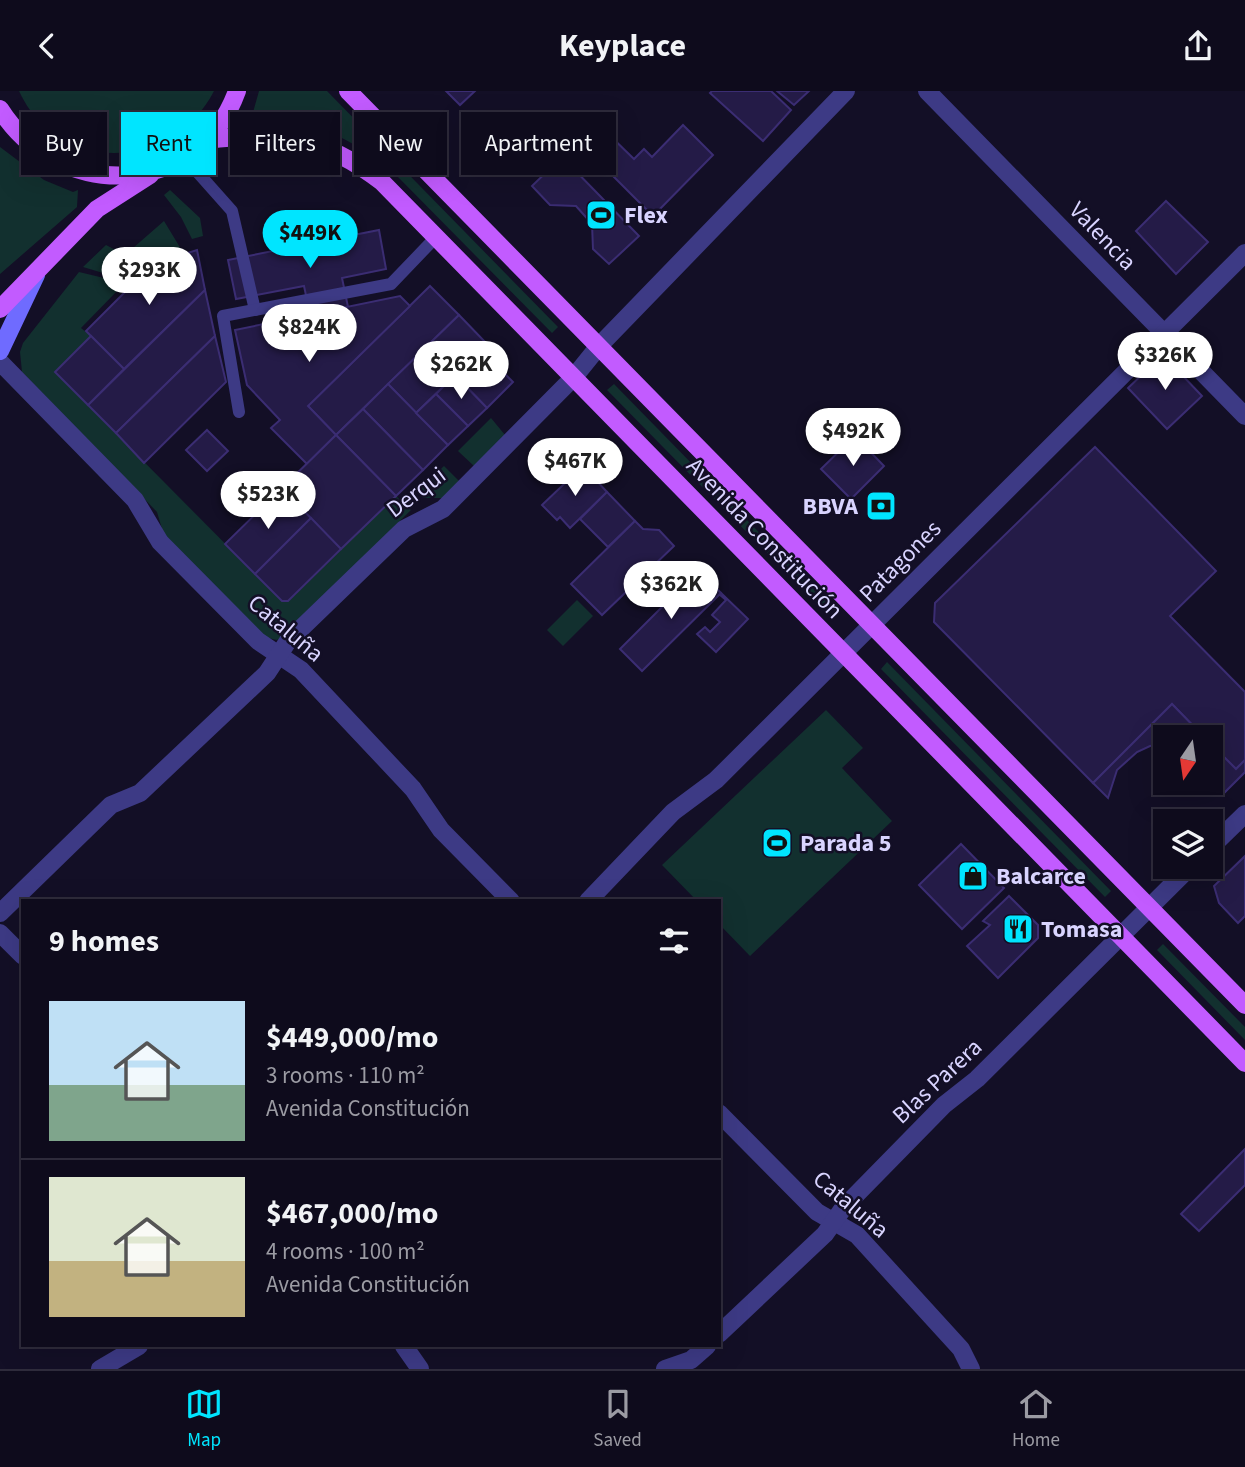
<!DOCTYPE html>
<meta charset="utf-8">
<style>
:root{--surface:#0e0b1c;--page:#171425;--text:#f1f3f6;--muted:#9b9ba3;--line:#2e2b3b;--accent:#00e5ff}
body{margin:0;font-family:"Source Sans 3",sans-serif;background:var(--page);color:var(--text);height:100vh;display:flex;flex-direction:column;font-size:26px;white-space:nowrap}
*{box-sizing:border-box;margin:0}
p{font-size:23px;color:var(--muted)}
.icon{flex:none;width:38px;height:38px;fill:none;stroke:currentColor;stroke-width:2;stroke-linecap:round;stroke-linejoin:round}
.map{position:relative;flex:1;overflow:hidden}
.drawer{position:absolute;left:21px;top:808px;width:700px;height:448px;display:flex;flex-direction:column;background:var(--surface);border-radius:0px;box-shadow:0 7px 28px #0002,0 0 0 2px var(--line)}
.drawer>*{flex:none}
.guide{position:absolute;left:21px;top:21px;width:700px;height:63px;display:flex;gap:14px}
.needle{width:46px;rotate:193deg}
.fabs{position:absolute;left:1153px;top:634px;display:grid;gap:14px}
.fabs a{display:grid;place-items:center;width:70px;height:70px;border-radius:0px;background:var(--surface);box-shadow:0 7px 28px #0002,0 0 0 2px var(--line);font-size:35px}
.price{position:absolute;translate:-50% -60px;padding:0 16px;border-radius:24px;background:#fff;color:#222;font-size:23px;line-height:46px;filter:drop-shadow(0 2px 4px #0008)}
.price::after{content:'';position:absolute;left:50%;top:42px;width:21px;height:16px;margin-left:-10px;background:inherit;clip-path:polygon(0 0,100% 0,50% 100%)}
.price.on{background:var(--accent);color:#111}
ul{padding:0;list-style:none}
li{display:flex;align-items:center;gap:21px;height:175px;padding:0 28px}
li+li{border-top:2px solid var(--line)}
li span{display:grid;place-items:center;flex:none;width:196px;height:140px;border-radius:0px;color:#555}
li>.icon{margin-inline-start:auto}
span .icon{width:84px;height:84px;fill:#fffc;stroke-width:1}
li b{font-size:30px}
h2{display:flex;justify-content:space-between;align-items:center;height:84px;padding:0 28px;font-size:30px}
.pill{padding:0 24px;border-radius:0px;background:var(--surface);box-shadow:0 7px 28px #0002,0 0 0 2px var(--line);font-size:24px;line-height:63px}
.pill.on{background:var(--accent);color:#111}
header{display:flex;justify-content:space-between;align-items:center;height:91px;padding:0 28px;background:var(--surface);font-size:32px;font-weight:700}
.tab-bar{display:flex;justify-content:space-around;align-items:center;height:98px;border-top:2px solid var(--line);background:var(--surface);font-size:19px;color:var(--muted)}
.tab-bar a{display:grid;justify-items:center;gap:4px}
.tab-bar .on{color:var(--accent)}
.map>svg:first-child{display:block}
</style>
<header><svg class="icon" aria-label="back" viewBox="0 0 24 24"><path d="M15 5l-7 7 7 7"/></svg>Keyplace<svg class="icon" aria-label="share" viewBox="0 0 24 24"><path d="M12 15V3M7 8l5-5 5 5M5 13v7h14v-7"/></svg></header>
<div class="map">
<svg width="1245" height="1278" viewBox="0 0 1245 1278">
<rect width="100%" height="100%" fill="#130f26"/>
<!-- green -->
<g fill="#12302f">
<path d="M19,0H214C173,80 58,85 19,0Z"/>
<path d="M259,0H327L558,236L552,242L395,83C363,57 331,36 290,30C277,28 264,28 252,25Z"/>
<path d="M0,56L44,89L73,101L78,99L77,116L0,183Z"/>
<path d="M170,99L200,127L203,145L192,148L181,126L164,104Z"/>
<path d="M164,130L181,158L150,168L125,193L113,185L83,176L106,154L125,164Z"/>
<path d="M79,181L104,187L121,196L81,237L91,245L55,281L282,510H289L396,405L411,419L282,546L277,549L263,546L165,448L157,421L22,281L20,261L23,252Z"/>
<path d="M614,293L834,518L828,524L607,299Z"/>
<path d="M491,327L505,344L474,375L458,360Z"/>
<path d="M444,375L459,390L443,407H423L417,401Z"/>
<path d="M577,509L593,525L563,555L547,539Z"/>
<path d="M887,571L1111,800L1105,806L881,578Z"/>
<path d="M826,619L863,657L842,677L892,730L750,865L719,833V810H697L662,774Z"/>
<path d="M1163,853L1245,936V949L1157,859Z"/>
</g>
<!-- building -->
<g fill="#241b47" stroke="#3b2d73" stroke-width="2">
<path d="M446,0H475L460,14Z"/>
<path d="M712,0H771L791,19L763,50L710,2Z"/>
<path d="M777,0H809L794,14Z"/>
<path d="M598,33L634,68L644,58L652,66L683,34L713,64L653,125L580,52Z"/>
<path d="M562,66L639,145L609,173L593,158L592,133L576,115L550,114L532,95Z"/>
<path d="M1166,110L1208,151L1176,183L1136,140Z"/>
<path d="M379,139L386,178L342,187L348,216L310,223L304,195L236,208L228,169Z"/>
<path d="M197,159L205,199L124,278L86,240L153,173Z"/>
<path d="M430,195L459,224L336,344L308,315Z"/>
<path d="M205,199L215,245L116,342L88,314Z"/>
<path d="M400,205L410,215L308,315L336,344L307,373L271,337L280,329L247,294L235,239Z"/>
<path d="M459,224L487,253L416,322L388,293Z"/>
<path d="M91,245L124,278L88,314L55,281Z"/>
<path d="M215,245L226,291L144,372L116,342Z"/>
<path d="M481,259L513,291L487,317L455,284Z"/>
<path d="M1163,264L1202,305L1167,338L1128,297Z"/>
<path d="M455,284L487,317L468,335L436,303Z"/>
<path d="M388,293L448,354L423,379L363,318Z"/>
<path d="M436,303L468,335L448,354L416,322Z"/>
<path d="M363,318L423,379L396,405L336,344Z"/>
<path d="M207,339L228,360L207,380L186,359Z"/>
<path d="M336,344L396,405L341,458L281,398Z"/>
<path d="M855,345L884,375L851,408L821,378Z"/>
<path d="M1095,356L1216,480L1170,525L1245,601V669L1236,678L1211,653V646H1204L1172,613L1093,692L934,531L935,512Z"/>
<path d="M583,375L607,401L570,437L560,426L557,429L542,414Z"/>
<path d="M281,398L311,427L255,483L225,453Z"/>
<path d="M607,401L635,430L608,456L580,428Z"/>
<path d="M311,427L341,458L288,510H282L255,483Z"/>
<path d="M635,430L643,438L659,439L674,455L602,524L571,493Z"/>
<path d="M699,479L721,502L642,580L620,558Z"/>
<path d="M721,502L748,528L716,561L697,543L705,536L710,541L720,531L712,524L726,509L720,504Z"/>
<path d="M1172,613L1204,646H1166V653L1150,655L1137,661L1117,679L1108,707L1093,692Z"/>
<path d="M1211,653L1236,678L1245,669V681L1224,702L1219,687L1211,674Z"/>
<path d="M1211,653L1236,678L1245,669V681L1222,704L1210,691Z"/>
<path d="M961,753L1004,797L962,838L919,794Z"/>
<path d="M1245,765V825L1238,832L1219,812L1214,795Z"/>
<path d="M1009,805L1038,834V847L998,887L967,855L990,834L983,830Z"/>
<path d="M1245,1058V1094L1199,1140L1181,1123Z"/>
</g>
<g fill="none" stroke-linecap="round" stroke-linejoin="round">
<!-- service -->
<g stroke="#3d3a85" stroke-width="12">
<path d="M184,66L232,120L255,219"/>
<path d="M239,321L223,225L391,193L437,145"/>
</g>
<!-- minor -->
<g stroke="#3d3a85" stroke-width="18">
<path d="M927,0L1245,325"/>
<path d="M0,271L135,409L160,451L258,550L301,579L413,698L441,739L511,810"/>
<path d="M1211,756L1245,723"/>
<path d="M588,810L673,721L716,689L1245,162"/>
<path d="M0,822L111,714L140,702L267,582L288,550L404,438L443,418L574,286L599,255L846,0"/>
<path d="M0,842L23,865"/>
<path d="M719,1022L817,1121L857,1144L961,1258L971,1278"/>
<path d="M719,1243L825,1143L844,1116L944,1014L977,988L1191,775"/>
<path d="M404,1255L420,1278"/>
<path d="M100,1278L139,1255"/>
<path d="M665,1278L691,1269L707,1255"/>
</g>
<!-- secondary -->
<path stroke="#6f6bff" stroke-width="18" d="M0,260L36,184"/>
<!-- primary -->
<g stroke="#c25bff" stroke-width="18">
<path d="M348,0L1245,914"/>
<path d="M0,18C59,111 198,108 237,0"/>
<path d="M206,49C278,40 323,45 382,91L1245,972"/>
<path d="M0,218L97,118L150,84"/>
</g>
</g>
<!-- icons -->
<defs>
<g id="stadium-square" transform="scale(1.575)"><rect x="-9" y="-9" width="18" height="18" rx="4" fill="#00e5ff" stroke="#130f26"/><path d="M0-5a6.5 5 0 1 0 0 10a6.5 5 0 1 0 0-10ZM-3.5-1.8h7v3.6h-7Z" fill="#111"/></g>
<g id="bank-square" transform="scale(1.575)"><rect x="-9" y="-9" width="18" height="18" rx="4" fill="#00e5ff" stroke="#130f26"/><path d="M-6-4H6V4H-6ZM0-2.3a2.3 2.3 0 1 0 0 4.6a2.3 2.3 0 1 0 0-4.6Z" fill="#111"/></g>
<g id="shop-square" transform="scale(1.575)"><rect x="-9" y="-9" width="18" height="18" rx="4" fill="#00e5ff" stroke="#130f26"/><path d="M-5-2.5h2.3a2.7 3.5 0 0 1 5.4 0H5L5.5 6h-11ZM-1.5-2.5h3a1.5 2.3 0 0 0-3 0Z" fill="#111"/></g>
<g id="restaurant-square" transform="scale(1.575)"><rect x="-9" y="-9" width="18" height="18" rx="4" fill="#00e5ff" stroke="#130f26"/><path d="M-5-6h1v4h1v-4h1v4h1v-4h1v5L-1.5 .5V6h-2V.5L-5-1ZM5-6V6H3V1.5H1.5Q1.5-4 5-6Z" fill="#111"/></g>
</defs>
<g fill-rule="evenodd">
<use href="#stadium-square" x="601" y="124"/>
<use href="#bank-square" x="881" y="415"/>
<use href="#stadium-square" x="777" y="752"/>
<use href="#shop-square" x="973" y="785"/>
<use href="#restaurant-square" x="1018" y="838"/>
</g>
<g text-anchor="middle" stroke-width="5" stroke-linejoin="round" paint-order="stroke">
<!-- poi labels -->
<g font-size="24" font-weight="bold" fill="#d9d4ff" stroke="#130f26" text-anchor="start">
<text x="624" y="132">Flex</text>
<text x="858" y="423" text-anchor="end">BBVA</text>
<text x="800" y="760">Parada 5</text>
<text x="996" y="793">Balcarce</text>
<text x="1041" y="846">Tomasa</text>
</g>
<!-- street labels -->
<g font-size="24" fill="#d9d4ff" stroke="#130f26">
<text transform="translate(1103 145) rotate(46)" y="8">Valencia</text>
<text transform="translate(416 401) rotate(-37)" y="8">Derqui</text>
<text transform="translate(765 447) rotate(46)" y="8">Avenida Constitución</text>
<text transform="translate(900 470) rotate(-45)" y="8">Patagones</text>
<text transform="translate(286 537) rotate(40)" y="8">Cataluña</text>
<text transform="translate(937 990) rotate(-43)" y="8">Blas Parera</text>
<text transform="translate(851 1113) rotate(40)" y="8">Cataluña</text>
</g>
</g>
</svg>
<div class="fabs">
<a><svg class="needle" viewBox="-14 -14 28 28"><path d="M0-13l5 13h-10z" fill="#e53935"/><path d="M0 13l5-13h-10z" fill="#9b9ba3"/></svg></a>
<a><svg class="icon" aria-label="layers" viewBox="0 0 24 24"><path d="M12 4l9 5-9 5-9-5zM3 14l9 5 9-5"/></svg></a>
</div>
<b class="price on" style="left:310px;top:179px">$449K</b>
<b class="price" style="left:149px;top:216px">$293K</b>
<b class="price" style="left:309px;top:273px">$824K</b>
<b class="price" style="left:1165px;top:301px">$326K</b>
<b class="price" style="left:461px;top:310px">$262K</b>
<b class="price" style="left:853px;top:377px">$492K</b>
<b class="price" style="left:575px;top:407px">$467K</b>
<b class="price" style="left:268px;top:440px">$523K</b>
<b class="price" style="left:671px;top:530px">$362K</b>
<div class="guide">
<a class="pill">Buy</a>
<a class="pill on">Rent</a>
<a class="pill">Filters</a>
<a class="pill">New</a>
<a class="pill">Apartment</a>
</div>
<section class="drawer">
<h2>9 homes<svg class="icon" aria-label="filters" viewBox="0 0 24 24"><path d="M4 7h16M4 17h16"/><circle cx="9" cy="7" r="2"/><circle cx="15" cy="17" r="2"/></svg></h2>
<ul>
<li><span style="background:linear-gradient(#bfe0f5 60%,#7fa58c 0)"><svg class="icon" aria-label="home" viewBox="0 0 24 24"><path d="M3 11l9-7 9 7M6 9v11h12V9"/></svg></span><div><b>$449,000/mo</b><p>3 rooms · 110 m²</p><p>Avenida Constitución</p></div></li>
<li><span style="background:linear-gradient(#dfe7d0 60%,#c2b280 0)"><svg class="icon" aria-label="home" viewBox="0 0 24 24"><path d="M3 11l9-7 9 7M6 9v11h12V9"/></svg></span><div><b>$467,000/mo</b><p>4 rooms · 100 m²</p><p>Avenida Constitución</p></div></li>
</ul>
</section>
</div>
<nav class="tab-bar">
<a class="on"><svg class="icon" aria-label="map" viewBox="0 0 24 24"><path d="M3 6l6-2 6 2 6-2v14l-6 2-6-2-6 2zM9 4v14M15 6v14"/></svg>Map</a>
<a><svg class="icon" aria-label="saved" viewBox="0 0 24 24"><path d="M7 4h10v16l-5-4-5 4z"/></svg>Saved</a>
<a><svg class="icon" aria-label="home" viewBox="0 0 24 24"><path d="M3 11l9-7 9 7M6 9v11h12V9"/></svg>Home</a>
</nav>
